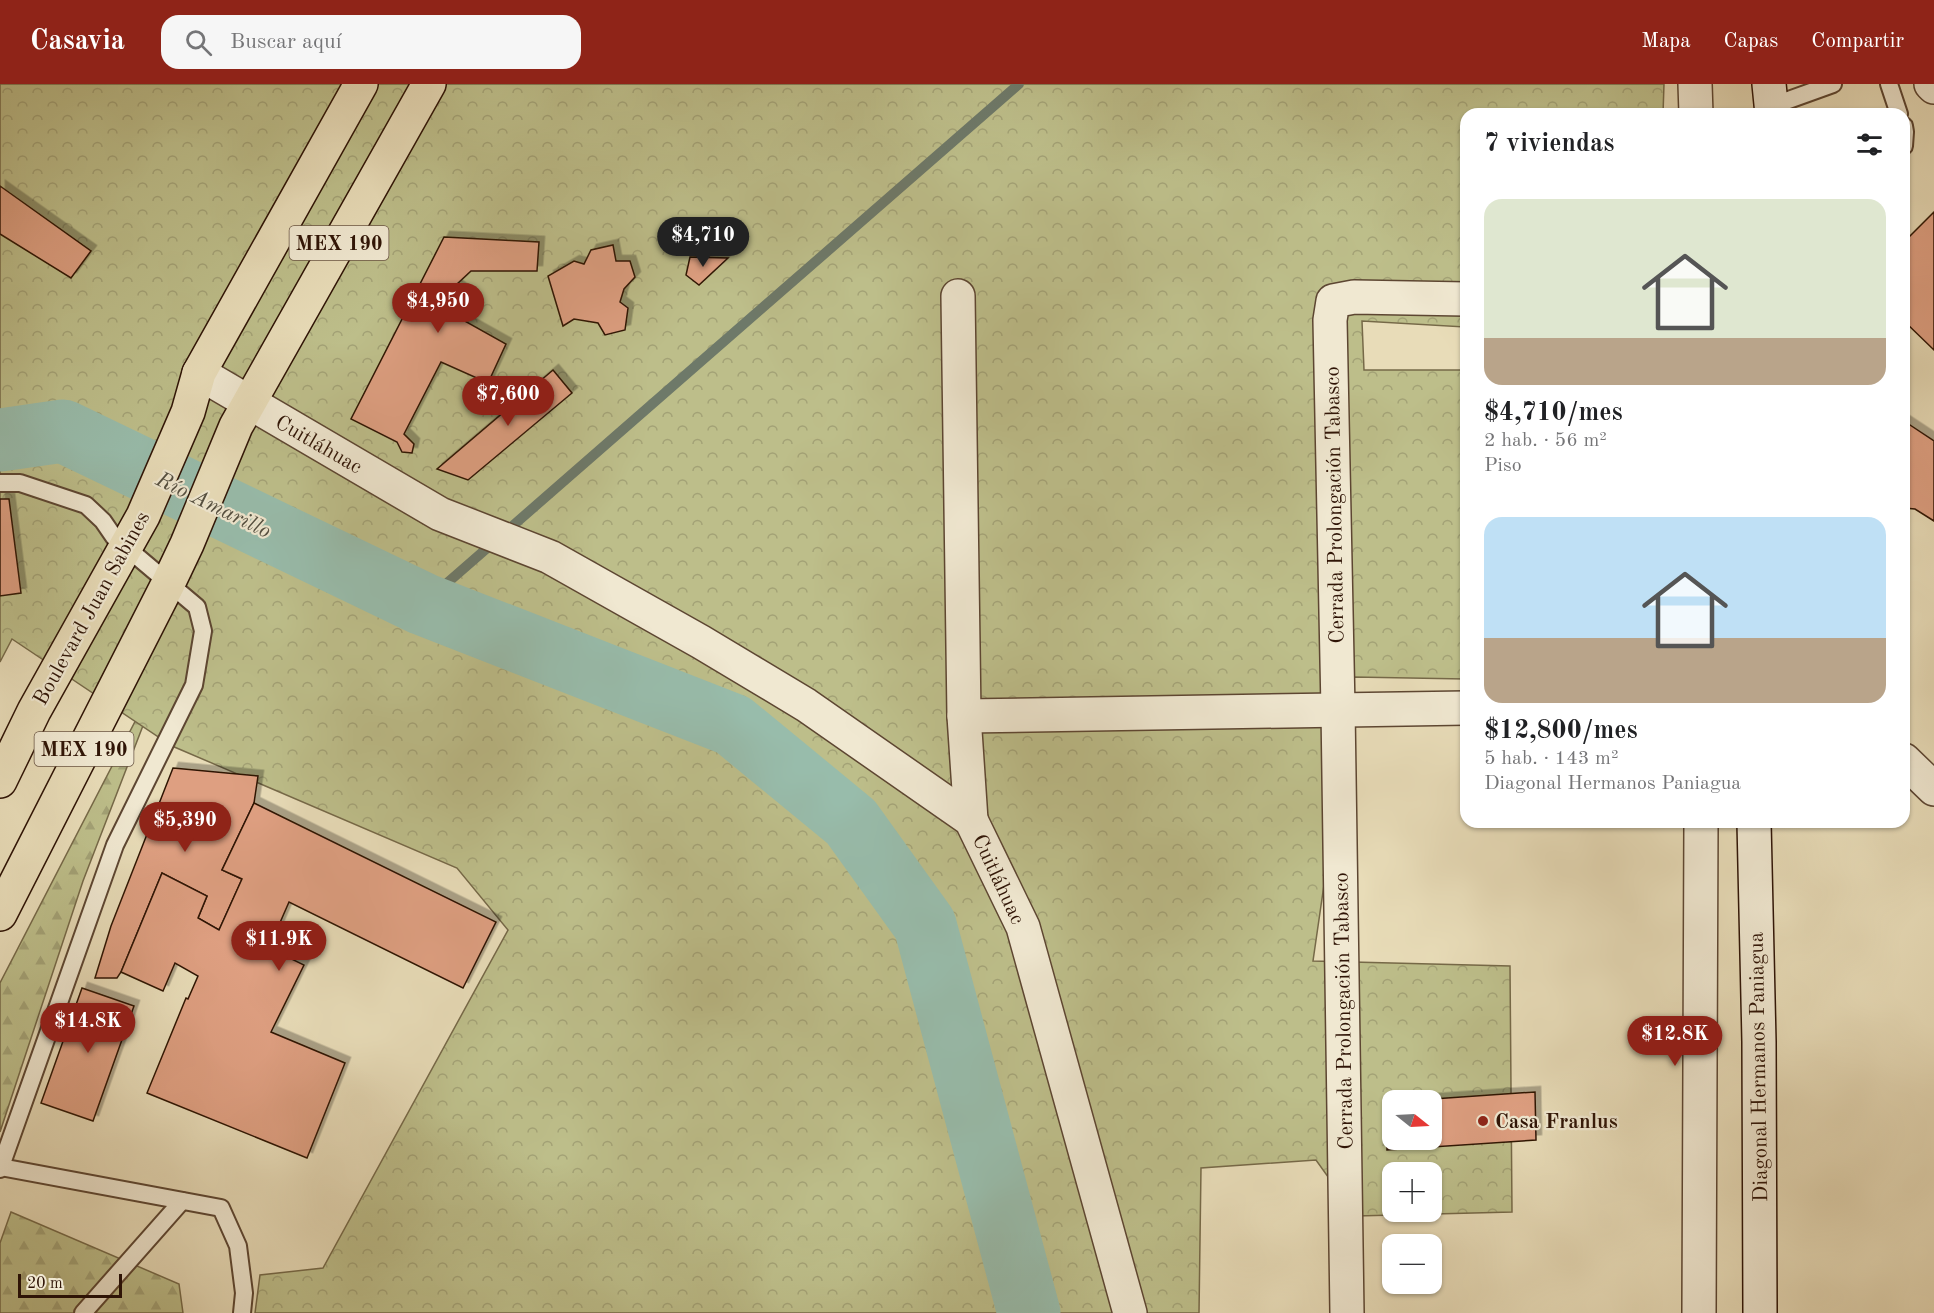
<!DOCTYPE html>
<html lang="es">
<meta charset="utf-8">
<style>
:root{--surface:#fff;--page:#f6f6f6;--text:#202124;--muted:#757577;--accent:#8f2418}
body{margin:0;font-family:"Old Standard TT",serif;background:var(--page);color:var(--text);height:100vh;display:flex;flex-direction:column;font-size:22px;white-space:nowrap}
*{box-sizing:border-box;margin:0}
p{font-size:20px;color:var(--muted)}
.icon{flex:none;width:33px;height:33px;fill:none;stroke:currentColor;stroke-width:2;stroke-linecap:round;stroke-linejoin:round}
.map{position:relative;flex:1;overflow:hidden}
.details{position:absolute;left:1460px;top:24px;width:450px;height:720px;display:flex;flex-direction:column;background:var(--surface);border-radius:18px;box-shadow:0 2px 4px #0004}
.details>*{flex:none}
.needle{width:39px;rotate:108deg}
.fabs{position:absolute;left:1382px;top:1006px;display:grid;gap:12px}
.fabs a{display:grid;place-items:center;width:60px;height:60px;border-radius:12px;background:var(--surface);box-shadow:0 2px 4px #0004;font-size:30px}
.scale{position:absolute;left:18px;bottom:15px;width:104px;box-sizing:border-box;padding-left:6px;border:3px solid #2f1406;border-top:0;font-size:16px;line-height:21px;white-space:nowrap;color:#2f1406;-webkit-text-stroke:4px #f0e8d1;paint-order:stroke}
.price{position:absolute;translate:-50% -51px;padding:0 14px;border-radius:21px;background:var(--accent);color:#fff;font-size:20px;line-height:39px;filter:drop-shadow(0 2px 3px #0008)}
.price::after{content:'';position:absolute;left:50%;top:36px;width:18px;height:14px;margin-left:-9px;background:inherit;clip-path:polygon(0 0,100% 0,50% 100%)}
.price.current{background:#222;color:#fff}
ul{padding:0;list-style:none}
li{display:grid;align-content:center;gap:12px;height:318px;padding:0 24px}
li span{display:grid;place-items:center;height:186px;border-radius:18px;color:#555}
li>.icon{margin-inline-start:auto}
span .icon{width:108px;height:108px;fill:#fffc;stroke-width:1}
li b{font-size:26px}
h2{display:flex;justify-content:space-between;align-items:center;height:72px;padding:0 24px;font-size:26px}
header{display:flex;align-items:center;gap:36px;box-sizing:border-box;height:84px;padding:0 30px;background:var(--accent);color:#fff}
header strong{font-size:28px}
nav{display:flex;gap:33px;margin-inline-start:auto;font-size:21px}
.search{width:420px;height:54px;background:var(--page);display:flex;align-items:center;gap:15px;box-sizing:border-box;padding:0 21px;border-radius:18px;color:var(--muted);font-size:22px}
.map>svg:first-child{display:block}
</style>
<header>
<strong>Casavia</strong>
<div class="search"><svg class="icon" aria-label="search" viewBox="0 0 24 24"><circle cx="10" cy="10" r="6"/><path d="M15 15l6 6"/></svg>Buscar aquí</div>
<nav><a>Mapa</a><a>Capas</a><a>Compartir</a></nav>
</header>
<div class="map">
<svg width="1934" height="1229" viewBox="0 0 1934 1229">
<defs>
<pattern id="forest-firs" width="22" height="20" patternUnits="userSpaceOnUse" patternTransform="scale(1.5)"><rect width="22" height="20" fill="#bdbe8a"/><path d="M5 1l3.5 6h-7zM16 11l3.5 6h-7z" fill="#a3a276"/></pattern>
<pattern id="park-crowns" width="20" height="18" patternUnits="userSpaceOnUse" patternTransform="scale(1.5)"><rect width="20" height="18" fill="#bdbe8a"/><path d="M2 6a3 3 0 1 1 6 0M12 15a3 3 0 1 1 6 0" fill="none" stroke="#a3a276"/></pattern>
<filter id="shadow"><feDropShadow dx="5.5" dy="-5.5" stdDeviation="0" flood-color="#0004"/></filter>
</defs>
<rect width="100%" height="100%" fill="#e8dcb8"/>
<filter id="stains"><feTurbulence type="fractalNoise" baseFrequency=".00333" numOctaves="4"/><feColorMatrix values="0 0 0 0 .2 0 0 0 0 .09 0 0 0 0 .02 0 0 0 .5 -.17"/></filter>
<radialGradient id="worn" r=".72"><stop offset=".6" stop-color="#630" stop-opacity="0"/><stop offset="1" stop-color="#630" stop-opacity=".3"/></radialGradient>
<!-- forest -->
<g fill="url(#forest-firs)" stroke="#766948" stroke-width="1.5">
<path d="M173,564L83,797L0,1048V899Z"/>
<path d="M11,1128L179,1200L183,1229H0V1159Z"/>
</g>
<!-- park -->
<path fill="url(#park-crowns)" stroke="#766948" stroke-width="1.5" fill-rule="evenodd" d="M0,0H1664L1663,30H1466L1465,243L1362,237L1364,286H1465V595L1354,593L1313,877L1510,882L1512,1128L1356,1132L1316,1076L1201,1084L1199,1229H255L260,1191L323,1184L508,846L457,784L172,662L12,555L0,578ZM1392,1017H1431V1056H1392ZM1392,1089H1431V1128H1392Z"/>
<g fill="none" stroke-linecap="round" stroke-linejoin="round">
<!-- stream -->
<path stroke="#6e7969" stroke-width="10" d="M423,520L1019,0"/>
<!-- river -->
<path stroke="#98bcab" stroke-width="63" d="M0,356L63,347L423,520L733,641L851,738L925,841L1029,1229"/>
</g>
<!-- building -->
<g fill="#de9f81" stroke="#2f1406" stroke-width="1.5" filter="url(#shadow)">
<path d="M0,102L91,167L71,194L0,150Z"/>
<path d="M1934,128V266L1904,237V158Z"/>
<path d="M444,153L539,158L537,187H471L456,201L470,212L461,235L506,260L488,299L441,278L404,350L414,360L412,369L402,368L397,358L351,335Z"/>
<path d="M613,161L616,177H630L635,193L624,205L620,218L628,224L625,246L605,251L598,239L574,235L563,242L548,192L574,177L584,180L591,166Z"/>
<path d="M690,173L728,174L699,201L686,191Z"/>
<path d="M553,286L572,309L468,396L437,385Z"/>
<path d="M1904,337L1934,357V437L1915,425L1904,424Z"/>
<path d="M0,415H9L21,509L0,512Z"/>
<path d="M173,684L258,692L254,719L222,786L242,795L219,846L198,834L207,812L162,789L121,888L117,894H95L111,842Z"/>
<path d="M254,719L496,838L463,904L289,818L269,864L304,881L271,948L345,979L307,1074L147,1009L186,914L188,915L198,892L175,879L163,907L121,888L162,789L207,812L198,834L219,846L242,795L222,786Z"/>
<path d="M82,904L134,922L93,1037L41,1019Z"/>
<path d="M1535,1008L1536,1056L1387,1066L1388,1018H1392V1056H1431V1017H1404Z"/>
</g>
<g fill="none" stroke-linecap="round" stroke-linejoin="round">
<!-- lane casing -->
<g stroke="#5d4632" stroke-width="20">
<g id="lane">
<path d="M1889,0L1899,30"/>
<path d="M1772,22L1833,0"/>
<path d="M1904,42L1905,48L1904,62"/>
<path d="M0,399H20L86,421L103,437L114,453L197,523L203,547L194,601L115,761L0,1085"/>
<path d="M1,1083L221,1124L238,1162L244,1209L242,1229"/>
<path d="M83,1229L182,1117"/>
</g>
</g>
<!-- street casing -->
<g stroke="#5d4632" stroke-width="36">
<g id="street">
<path d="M1695,0L1696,30"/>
<path d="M1931,0L1934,3"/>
<path d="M958,212L964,632L971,736"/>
<path d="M199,289L440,430L550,473L701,558L806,621L971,736L1023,843L1130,1229"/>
<path d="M964,632L1466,624"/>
<path d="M1904,676L1934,705"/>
<path d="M1347,1229L1338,625L1330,236L1333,217L1354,213L1466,215"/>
<path d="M1699,1229L1701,738"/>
</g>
</g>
<!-- secondary casing -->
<g stroke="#2f1406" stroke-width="36">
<g id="secondary">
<path d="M1769,0L1772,30"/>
<path d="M1754,738L1759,958L1760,1229"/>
</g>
</g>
<!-- primary casing -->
<g stroke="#2f1406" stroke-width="36">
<g id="primary">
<path d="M0,697L34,627L143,432L188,328L199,289L361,0"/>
<path d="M0,830L168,500L187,460L236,342L429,0"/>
</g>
</g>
<!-- lane -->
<use href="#lane" stroke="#f0e8d1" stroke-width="16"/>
<!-- street -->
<use href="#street" stroke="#f0e8d1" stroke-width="33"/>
<!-- secondary -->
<use href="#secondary" stroke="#f0e8d1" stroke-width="33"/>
<!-- primary -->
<use href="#primary" stroke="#e8dcb8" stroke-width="33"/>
</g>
<!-- markers -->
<circle fill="#8f2418" stroke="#f0e8d1" stroke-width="2" cx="1483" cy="1037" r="6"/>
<g text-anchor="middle" stroke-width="4.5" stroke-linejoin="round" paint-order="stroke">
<!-- shield labels -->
<g fill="#f0e8d1" stroke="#695443" stroke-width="1.5">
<rect x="289.5" y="142" width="99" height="34" rx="4.5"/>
<rect x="34.5" y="648" width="99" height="34" rx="4.5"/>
</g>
<g font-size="20" font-weight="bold" fill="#2f1406">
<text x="339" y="166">MEX 190</text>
<text x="84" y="672">MEX 190</text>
</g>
<!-- street labels -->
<g font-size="21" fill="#2f1406" stroke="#f0e8d1">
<text transform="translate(319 360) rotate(30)" y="7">Cuitláhuac</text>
<text transform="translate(1334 421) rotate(-91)" y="7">Cerrada Prolongación Tabasco</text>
<text transform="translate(91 524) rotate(-61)" y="7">Boulevard Juan Sabines</text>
<text transform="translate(999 795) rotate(65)" y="7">Cuitláhuac</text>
<text transform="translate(1343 927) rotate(-91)" y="7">Cerrada Prolongación Tabasco</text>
<text transform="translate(1758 983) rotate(-91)" y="7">Diagonal Hermanos Paniagua</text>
</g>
<!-- poi labels -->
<g font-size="21" font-weight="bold" fill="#2f1406" stroke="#f0e8d1" text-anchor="start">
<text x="1495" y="1044">Casa Franlus</text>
</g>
<!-- water labels -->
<g font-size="22" font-style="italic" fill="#544f40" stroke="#f0e8d1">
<text transform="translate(214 420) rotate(26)" y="8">Río Amarillo</text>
</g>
</g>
<rect width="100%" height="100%" filter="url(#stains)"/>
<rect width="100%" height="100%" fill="url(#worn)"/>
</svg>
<div class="fabs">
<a><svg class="needle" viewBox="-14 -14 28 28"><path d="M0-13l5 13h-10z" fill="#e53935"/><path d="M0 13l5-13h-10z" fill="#757577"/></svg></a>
<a>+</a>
<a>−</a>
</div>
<div class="scale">20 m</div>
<b class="price current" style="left:703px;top:184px">$4,710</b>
<b class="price" style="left:438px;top:250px">$4,950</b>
<b class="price" style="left:508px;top:343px">$7,600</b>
<b class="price" style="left:185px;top:769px">$5,390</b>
<b class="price" style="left:279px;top:888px">$11.9K</b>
<b class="price" style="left:88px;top:970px">$14.8K</b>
<b class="price" style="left:1675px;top:983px">$12.8K</b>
<section class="details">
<h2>7 viviendas<svg class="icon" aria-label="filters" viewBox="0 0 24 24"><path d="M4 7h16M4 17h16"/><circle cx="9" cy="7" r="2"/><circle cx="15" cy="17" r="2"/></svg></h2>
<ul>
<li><span style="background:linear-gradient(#dfe7d0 75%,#b9a48a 0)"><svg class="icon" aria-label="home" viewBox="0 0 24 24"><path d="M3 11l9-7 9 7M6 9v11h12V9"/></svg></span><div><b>$4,710/mes</b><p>2 hab. · 56 m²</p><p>Piso</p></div></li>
<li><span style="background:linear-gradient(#bfe0f5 65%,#b9a48a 0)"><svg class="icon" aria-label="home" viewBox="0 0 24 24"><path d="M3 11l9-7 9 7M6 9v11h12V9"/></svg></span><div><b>$12,800/mes</b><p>5 hab. · 143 m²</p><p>Diagonal Hermanos Paniagua</p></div></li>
</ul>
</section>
</div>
